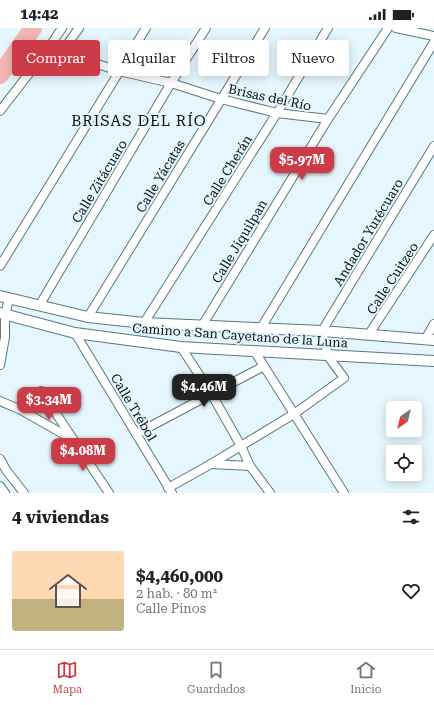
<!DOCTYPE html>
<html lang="es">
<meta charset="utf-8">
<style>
:root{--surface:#fff;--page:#f2f2f2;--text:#202124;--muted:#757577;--line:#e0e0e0;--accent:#cc3c48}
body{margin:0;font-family:"Roboto Serif",serif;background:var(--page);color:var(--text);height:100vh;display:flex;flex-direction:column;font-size:15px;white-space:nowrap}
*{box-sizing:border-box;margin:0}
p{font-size:13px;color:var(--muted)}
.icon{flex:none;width:22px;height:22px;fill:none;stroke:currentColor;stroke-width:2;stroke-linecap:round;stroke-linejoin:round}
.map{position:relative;height:465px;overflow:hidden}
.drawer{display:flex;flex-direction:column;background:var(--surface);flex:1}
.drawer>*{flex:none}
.hud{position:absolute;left:12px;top:12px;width:410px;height:36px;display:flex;gap:8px}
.needle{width:26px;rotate:214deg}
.controls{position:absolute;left:386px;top:373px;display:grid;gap:8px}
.controls a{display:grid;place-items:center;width:36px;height:36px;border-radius:4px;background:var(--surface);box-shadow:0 2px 10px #0003;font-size:20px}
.price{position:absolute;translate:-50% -34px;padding:0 9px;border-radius:8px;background:var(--accent);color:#fff;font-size:13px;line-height:26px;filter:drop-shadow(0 1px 2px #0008)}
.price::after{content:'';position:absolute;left:50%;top:24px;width:12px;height:9px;margin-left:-6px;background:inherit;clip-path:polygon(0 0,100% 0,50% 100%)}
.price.on{background:#222;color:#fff}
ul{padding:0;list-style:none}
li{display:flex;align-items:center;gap:12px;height:100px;padding:0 12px}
li span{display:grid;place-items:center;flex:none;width:112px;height:80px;border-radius:4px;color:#555}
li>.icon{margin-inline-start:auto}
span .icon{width:48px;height:48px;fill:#fffc;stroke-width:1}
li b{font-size:17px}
h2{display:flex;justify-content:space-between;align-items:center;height:48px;padding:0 12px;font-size:17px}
.pill{padding:0 14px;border-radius:4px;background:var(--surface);box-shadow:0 2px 10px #0003;font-size:14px;line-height:36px}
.pill.on{background:var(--accent);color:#fff}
.status{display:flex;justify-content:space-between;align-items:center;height:28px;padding:0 20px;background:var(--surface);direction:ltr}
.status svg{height:11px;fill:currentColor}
.tab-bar{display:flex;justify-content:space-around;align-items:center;height:56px;border-top:1px solid var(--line);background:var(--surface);font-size:11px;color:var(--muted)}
.tab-bar a{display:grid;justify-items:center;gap:2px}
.tab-bar .on{color:var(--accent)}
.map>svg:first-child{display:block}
</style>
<div class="status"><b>14:42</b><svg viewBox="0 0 49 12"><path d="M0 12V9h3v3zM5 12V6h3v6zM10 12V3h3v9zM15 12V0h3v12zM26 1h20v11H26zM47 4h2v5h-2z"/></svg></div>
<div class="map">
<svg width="434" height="465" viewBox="0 0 434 465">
<rect width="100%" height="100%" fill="#e5f7fd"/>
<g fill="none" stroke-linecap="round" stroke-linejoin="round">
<!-- river -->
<path stroke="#f2b5b3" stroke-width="18" d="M0,47L33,0"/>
<!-- minor casing -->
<g stroke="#5c7780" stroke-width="10">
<g id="minor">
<path d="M79,0L69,14L72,22L85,32L119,43L171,55L221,71L277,85L328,91"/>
<path d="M396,0L434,8"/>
<path d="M0,83L48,21L62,0"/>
<path d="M0,238L146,0"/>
<path d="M39,278L171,55L206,0"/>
<path d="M88,289L265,0"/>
<path d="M144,295L277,85L328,0"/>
<path d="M202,298L328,91L388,0"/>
<path d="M261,300L434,14"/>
<path d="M75,305L172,465"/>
<path d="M369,306L434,207"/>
<path d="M425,312L434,296"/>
<path d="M181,319L211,365L241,418L250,438L270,465"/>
<path d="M255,324L344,465"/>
<path d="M0,337L5,309V287L9,271"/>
<path d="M41,363L109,465"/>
<path d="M0,373L21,382L72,411"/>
<path d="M136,406L264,338"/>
<path d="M0,431L6,442L24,465"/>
<path d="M211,436L250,438"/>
<path d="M0,458L5,465"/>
<path d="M168,460L211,436L294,386L344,350L328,328L322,303L434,118"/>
</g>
</g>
<!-- tertiary casing -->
<g stroke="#5c7780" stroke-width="12">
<g id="tertiary">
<path d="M0,268L88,289L144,295L322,303L434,312"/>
<path d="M0,285L75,305L181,319L434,333"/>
</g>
</g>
<!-- minor -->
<use href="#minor" stroke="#fff" stroke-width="8"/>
<!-- tertiary -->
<use href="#tertiary" stroke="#fff" stroke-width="10"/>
</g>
<g text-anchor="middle" stroke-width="4" stroke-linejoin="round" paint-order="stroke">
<!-- street labels -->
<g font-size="13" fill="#061114" stroke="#e5f7fd">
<text transform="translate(270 69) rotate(12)" y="5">Brisas del Río</text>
<text transform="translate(227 142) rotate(-58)" y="5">Calle Cherán</text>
<text transform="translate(160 148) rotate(-59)" y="5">Calle Yácatas</text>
<text transform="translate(99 153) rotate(-59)" y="5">Calle Zitácuaro</text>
<text transform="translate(368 204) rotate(-59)" y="5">Andador Yurécuaro</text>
<text transform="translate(239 213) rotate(-59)" y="5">Calle Jiquilpan</text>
<text transform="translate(392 250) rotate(-57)" y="5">Calle Cuitzeo</text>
<text transform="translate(240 307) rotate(4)" y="5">Camino a San Cayetano de la Luna</text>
<text transform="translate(134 379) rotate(59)" y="5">Calle Trébol</text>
</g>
<!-- quarter labels -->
<g font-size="15" letter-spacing="1" fill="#061114" stroke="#e5f7fd">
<text x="139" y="98">BRISAS DEL RÍO</text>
</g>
</g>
</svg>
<div class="controls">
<a><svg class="needle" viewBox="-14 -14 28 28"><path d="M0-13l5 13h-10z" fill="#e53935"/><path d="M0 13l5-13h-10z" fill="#757577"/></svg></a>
<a><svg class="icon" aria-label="locate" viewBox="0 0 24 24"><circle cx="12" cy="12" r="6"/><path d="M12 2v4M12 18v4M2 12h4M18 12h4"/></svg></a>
</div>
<b class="price" style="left:302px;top:153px">$5.97M</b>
<b class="price on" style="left:204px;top:380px">$4.46M</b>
<b class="price" style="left:49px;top:393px">$3.34M</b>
<b class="price" style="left:83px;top:444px">$4.08M</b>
<div class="hud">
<a class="pill on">Comprar</a>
<a class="pill">Alquilar</a>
<a class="pill">Filtros</a>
<a class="pill">Nuevo</a>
</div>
</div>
<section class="drawer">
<h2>4 viviendas<svg class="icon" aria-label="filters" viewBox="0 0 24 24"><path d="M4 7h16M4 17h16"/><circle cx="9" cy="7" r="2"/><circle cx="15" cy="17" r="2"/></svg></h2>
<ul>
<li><span style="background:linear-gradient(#ffd9b3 60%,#c2b280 0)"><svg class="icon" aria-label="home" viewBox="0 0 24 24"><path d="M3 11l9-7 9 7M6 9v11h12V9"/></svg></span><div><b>$4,460,000</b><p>2 hab. · 80 m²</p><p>Calle Pinos</p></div><svg class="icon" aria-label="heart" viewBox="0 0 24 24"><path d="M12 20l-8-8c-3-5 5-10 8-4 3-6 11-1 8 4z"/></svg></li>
</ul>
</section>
<nav class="tab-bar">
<a class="on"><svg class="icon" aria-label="map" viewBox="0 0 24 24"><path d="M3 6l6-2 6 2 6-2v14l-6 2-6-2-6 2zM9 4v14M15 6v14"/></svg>Mapa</a>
<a><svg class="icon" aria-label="saved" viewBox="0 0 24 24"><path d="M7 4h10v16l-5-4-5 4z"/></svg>Guardados</a>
<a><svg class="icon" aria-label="home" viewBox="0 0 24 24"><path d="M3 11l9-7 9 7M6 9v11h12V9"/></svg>Inicio</a>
</nav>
